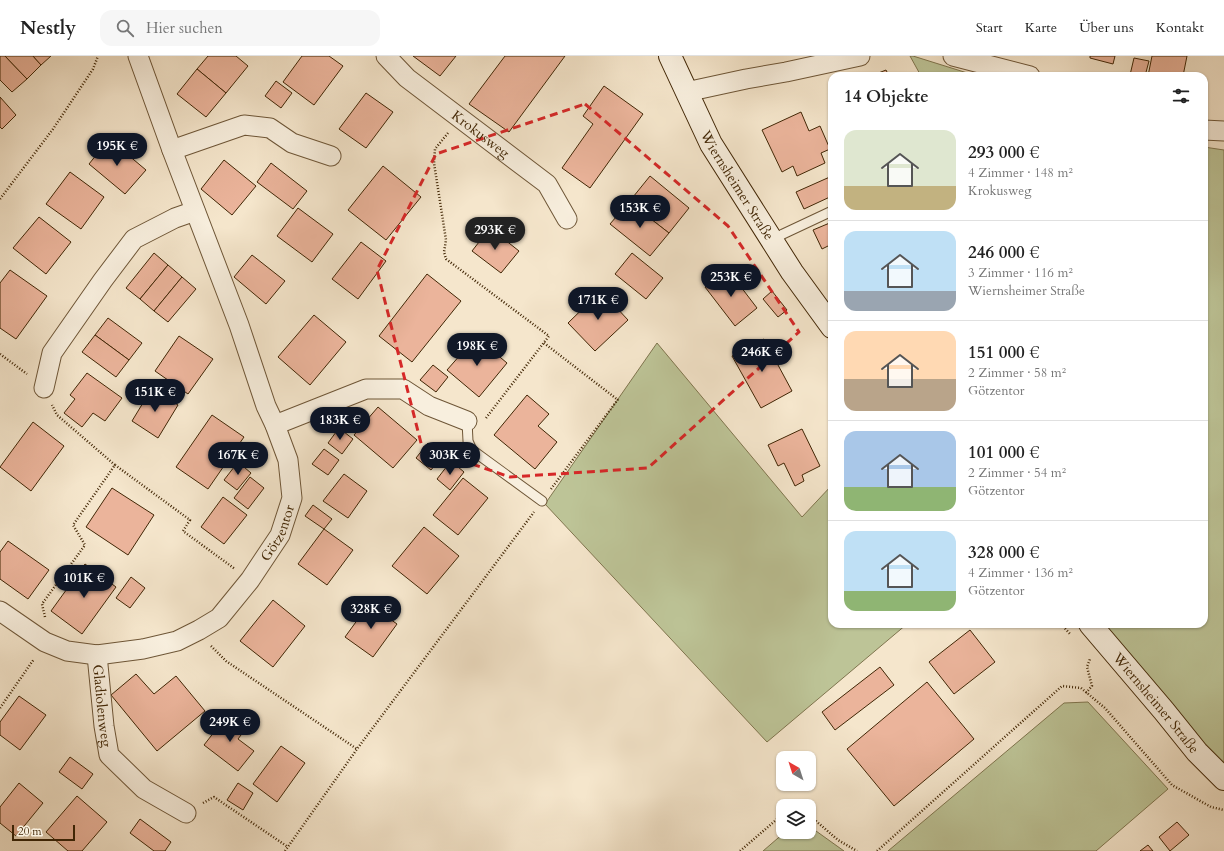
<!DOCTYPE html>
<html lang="de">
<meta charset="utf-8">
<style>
:root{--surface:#fff;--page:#f6f6f6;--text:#222;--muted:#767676;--line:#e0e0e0;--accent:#111827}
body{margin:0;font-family:Cardo,serif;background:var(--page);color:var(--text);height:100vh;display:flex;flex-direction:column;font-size:15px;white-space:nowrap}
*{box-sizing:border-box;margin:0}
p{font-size:13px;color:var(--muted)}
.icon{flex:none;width:22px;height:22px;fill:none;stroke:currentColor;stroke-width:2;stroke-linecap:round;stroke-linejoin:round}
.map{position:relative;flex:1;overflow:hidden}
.drawer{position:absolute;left:828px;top:16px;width:380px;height:556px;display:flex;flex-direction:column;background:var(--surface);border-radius:12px;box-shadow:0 1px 3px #0004}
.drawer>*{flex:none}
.needle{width:26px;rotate:321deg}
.fabs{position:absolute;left:776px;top:695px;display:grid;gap:8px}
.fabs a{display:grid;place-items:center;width:40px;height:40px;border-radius:8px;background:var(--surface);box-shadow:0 1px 3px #0004;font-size:20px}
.scale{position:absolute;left:12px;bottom:10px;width:63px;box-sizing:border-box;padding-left:4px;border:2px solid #412605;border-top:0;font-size:11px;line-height:14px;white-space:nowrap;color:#412605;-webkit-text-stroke:3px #f8efde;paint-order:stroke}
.price{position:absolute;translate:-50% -34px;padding:0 9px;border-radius:14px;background:var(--accent);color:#fff;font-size:13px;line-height:26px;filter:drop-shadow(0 1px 2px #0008)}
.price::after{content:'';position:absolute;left:50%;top:24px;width:12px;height:9px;margin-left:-6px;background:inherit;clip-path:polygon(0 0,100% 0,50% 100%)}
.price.selected{background:#222;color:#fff}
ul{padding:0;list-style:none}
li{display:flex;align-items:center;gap:12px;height:100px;padding:0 16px}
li+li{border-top:1px solid var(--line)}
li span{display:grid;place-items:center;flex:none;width:112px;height:80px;border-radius:12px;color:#555}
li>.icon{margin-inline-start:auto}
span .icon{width:48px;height:48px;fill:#fffc;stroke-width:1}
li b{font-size:17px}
h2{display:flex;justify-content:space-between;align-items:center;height:48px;padding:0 16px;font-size:17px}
header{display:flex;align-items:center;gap:24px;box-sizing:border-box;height:56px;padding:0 20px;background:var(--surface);border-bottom:1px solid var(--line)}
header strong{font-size:19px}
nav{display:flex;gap:22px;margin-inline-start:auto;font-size:14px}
.search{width:280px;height:36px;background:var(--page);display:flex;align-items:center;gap:10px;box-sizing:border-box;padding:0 14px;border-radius:12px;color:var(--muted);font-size:15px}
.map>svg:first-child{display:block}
</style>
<header>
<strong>Nestly</strong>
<div class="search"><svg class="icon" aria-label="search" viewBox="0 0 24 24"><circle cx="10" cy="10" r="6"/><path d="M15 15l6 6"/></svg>Hier suchen</div>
<nav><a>Start</a><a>Karte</a><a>Über uns</a><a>Kontakt</a></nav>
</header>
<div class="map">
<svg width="1224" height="795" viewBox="0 0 1224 795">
<rect width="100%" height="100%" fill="#f5e6cc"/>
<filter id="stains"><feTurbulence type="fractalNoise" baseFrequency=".005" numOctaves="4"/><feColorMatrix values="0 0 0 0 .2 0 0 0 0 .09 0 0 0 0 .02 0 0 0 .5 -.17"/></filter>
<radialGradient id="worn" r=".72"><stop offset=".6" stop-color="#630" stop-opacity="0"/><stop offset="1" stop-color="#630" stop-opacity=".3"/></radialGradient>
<!-- green -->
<g fill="#bdc497" stroke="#7f754e">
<path d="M910,0H913L977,20H921Z"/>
<path d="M1204,91L1224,94V709L1208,693L1102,568H1204Z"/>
<path d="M657,287L802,461L832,429V568H907L767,686L545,448Z"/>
<path d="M1088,646L1168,733L1096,795H888L1064,647Z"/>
<path d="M809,770L844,795H763L785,776H809Z"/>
</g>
<!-- building -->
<g fill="#ebb49b" stroke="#412605">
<path d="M0,0H5L27,23L12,36L0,24Z"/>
<path d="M5,0H33L41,9L27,23Z"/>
<path d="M33,0H51L41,9Z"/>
<path d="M208,0H236L248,10L226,37L197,13Z"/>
<path d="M302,0H329L343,10L314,49L283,26Z"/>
<path d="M413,0H456L440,20Z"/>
<path d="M505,0H565L509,76L469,48Z"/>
<path d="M1090,0H1115L1113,8L1090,2Z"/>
<path d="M1152,0H1187L1183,20H1148Z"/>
<path d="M1134,2L1149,5L1145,20L1130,19Z"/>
<path d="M197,13L226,37L206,61L177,38Z"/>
<path d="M886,14L889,20H871Z"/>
<path d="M276,25L292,37L281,52L265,40Z"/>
<path d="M604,30L643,58L590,132L562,112L593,68L583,60Z"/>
<path d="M366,37L393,56L366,92L339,73Z"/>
<path d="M0,41L16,59L2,73L0,71Z"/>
<path d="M801,56L809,75L820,70L830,93L821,97L825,107L797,120L793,110L782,116L762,74Z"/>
<path d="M109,83L146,114L125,138L89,108Z"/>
<path d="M224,104L256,130L232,159L201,133Z"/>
<path d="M271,107L307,135L293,153L257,126Z"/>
<path d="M383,110L421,141L386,184L348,154Z"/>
<path d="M70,116L104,141L81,173L46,148Z"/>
<path d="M650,120L689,152L669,177L629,146Z"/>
<path d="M832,120V140L804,153L796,136Z"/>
<path d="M629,146L669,177L650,200L610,168Z"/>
<path d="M298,152L333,178L312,206L277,180Z"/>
<path d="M39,161L71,186L46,218L13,192Z"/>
<path d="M832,166V188L822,193L813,174Z"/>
<path d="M490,172L519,195L501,217L472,195Z"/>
<path d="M361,186L386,205L358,243L332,223Z"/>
<path d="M154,197L168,209L140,243L126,232Z"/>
<path d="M632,197L663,222L646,243L615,218Z"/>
<path d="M252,199L285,225L266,248L234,221Z"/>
<path d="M168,209L182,221L154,255L140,243Z"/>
<path d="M10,214L47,240L16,283L0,272V227Z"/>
<path d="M728,214L757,252L735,270L705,231Z"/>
<path d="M427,218L461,245L412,306L379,280Z"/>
<path d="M182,221L196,233L168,266L154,255Z"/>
<path d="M601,235L628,264L595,295L568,267Z"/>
<path d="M772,235L787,254L778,261L763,243Z"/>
<path d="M314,259L346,286L310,329L278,301Z"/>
<path d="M108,262L142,287L129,304L95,279Z"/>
<path d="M95,279L129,304L116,321L82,296Z"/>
<path d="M179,280L213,303L188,338L155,315Z"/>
<path d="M476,281L507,307L479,341L447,314Z"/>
<path d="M764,283L792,335L761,352L732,300Z"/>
<path d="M433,309L448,321L436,336L420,324Z"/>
<path d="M87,317L122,342L105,365L93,357L82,371L64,357L75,343L70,339Z"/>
<path d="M152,332L178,349L158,382L132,365Z"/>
<path d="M527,339L549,358L538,370L557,386L535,413L494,379Z"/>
<path d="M378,351L417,384L393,412L354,379Z"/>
<path d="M212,359L244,381L208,433L176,411Z"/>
<path d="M33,366L64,390L31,435L0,411Z"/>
<path d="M339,372L353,383L342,398L328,387Z"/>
<path d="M802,373L820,410L802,419L804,425L795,430L784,407L778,410L768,389Z"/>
<path d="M428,387L443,399L431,414L416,402Z"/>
<path d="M324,393L339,404L328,419L312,408Z"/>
<path d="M451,405L464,416L450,434L437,423Z"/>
<path d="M238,406L251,417L237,434L224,424Z"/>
<path d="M344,418L367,435L348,462L323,445Z"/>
<path d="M250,421L264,432L248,453L234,442Z"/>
<path d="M463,422L488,442L458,479L433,459Z"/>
<path d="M112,432L154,459L128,499L86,471Z"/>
<path d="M223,441L247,459L224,488L201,471Z"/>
<path d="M313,449L332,463L324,473L305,460Z"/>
<path d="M424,471L459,500L427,538L392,510Z"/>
<path d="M324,473L353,494L327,529L298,508Z"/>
<path d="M8,485L49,514L28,543L0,523V496Z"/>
<path d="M85,508L116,531L82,578L51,555Z"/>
<path d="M131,521L145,532L130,552L116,542Z"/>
<path d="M273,544L305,570L273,611L240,585Z"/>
<path d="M369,548L397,568L373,601L345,581Z"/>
<path d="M970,574L995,606L954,638L929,606Z"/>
<path d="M880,611L894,629L835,674L822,656Z"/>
<path d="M136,618L154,638L176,620L205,655L157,695L111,639Z"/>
<path d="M927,626L974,683L894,750L847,693Z"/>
<path d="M19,640L46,659L20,694L0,679V666Z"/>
<path d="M229,657L247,671L238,683L254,695L238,715L204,689Z"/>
<path d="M281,690L305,707L277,746L253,728Z"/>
<path d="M70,701L93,718L82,733L59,716Z"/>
<path d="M19,727L43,747L16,780L0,767V751Z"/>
<path d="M238,727L253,737L243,754L227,744Z"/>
<path d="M77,740L107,766L82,795H68L46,776Z"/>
<path d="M140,763L171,786L165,795H154L130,777Z"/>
<path d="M1177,766L1189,779L1170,795L1159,781Z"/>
<path d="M1148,789L1153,795H1140Z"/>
</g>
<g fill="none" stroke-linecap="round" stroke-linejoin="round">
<!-- lane casing -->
<g stroke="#6e5637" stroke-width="11">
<g id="lane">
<path d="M772,184L783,178L832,155"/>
<path d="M467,365L468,385L472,394L542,445"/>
</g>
</g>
<!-- street casing -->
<g stroke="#6e5637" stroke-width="21">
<g id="street">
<path id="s1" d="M386,0L407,22L547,128L567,163"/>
<path d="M953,0L1030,20"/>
<path d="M686,36L746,23L786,16L860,0"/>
<path d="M1204,74L1224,75"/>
<path d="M172,94L244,69L270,72L292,87L331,100"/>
<path d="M44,332L52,297L103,224L134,183L175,162L195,155"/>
<path d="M275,369L366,333H403L429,350L467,365"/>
<path id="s2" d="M0,555L45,586L67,595L97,599L143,593L177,585L199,574L219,562L250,524L280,479L292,442L288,404L275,369L266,350L239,269L172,94L138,0"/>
<path id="s3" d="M97,599L104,670L109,699L144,733L186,757"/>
</g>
</g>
<!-- secondary casing -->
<g stroke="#412605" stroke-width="24">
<g id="secondary">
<path id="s4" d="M670,0L711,88L792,216L832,271"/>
<path id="s5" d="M1090,568L1164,655L1197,696L1224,723"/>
</g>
</g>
<!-- path -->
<g stroke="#412605" stroke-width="2.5" stroke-dasharray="1 2" stroke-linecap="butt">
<path d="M448,77L435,93L434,107L446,184L444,196L446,203L549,280L486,362"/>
<path d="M0,143L53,73L93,13L98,0"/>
<path d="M544,287L618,344"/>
<path d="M0,298L27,318"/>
<path d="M115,409L190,464L183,475L235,513"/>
<path d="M551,433L619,342"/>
<path d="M45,561L42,548L85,489L73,469L115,409L57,359L52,349"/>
<path d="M1061,568L1070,578"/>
<path d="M211,590L226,605L357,693"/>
<path d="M1086,637L1092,630L1087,611L1090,603"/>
<path d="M0,652L34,603"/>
<path d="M203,747L214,741L288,791"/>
<path d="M792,750L795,747L799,750"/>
<path d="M809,759L838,784L857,795"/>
<path d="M285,795L357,693L534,456"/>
<path d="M740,795L783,758"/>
<path d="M877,795L1062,630L1081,632L1105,652L1172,729L1211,751L1224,754"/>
</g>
<!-- lane -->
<use href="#lane" stroke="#f8efde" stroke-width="9"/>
<!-- street -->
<use href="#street" stroke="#f8efde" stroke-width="19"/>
<!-- secondary -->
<use href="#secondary" stroke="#f8efde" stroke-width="22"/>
</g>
<!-- marked area -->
<path fill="none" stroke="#d62828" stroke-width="3" stroke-dasharray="8 5" stroke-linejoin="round" d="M585,48L728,170L799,276L648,412L510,421L422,391L377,214L436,98Z"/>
<g text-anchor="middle" stroke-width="4" stroke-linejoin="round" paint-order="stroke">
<!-- street labels -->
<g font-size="14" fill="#412605" stroke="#f8efde">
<text dy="5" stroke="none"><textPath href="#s1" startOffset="123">Krokusweg</textPath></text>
<text dy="5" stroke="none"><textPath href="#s4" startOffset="146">Wiernsheimer Straße</textPath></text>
<text dy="5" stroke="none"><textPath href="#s2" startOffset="342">Götzentor</textPath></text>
<text dy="5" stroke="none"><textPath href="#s5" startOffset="103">Wiernsheimer Straße</textPath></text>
<text dy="5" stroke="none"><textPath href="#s3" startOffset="51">Gladiolenweg</textPath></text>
</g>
</g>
<rect width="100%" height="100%" filter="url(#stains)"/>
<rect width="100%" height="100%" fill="url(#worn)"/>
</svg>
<div class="fabs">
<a><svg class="needle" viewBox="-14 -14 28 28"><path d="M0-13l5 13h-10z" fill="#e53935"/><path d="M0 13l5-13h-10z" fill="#767676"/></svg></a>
<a><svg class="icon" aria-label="layers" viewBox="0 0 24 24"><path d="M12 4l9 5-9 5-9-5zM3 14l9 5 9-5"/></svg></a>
</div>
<div class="scale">20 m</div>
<b class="price" style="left:117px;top:111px">195K €</b>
<b class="price" style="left:640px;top:173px">153K €</b>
<b class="price selected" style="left:495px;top:195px">293K €</b>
<b class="price" style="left:731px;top:242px">253K €</b>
<b class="price" style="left:598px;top:265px">171K €</b>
<b class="price" style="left:477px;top:311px">198K €</b>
<b class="price" style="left:762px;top:317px">246K €</b>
<b class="price" style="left:155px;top:357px">151K €</b>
<b class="price" style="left:340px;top:385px">183K €</b>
<b class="price" style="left:238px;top:420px">167K €</b>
<b class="price" style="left:450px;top:420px">303K €</b>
<b class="price" style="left:84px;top:543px">101K €</b>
<b class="price" style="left:371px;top:574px">328K €</b>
<b class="price" style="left:230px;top:687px">249K €</b>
<section class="drawer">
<h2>14 Objekte<svg class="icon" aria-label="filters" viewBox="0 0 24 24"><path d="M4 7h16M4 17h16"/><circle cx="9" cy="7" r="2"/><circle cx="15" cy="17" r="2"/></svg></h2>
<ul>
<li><span style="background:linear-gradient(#dfe7d0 70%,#c2b280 0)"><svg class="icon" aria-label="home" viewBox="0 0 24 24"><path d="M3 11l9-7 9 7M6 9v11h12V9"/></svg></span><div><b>293 000 €</b><p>4 Zimmer · 148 m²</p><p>Krokusweg</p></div></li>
<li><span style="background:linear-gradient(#bfe0f5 75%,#9aa5b1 0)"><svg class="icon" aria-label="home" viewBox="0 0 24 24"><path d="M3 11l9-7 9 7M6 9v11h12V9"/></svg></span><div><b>246 000 €</b><p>3 Zimmer · 116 m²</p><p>Wiernsheimer Straße</p></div></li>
<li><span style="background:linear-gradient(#ffd9b3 60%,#b9a48a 0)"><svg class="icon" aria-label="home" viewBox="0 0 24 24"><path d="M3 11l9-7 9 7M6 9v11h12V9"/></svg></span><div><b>151 000 €</b><p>2 Zimmer · 58 m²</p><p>Götzentor</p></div></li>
<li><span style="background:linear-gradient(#a9c7e8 70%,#8fb573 0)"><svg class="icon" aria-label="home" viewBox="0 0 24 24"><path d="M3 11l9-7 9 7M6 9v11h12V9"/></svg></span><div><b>101 000 €</b><p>2 Zimmer · 54 m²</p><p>Götzentor</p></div></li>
<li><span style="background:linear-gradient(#bfe0f5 75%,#8fb573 0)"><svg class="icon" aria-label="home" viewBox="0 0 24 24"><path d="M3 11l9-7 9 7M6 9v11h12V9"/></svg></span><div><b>328 000 €</b><p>4 Zimmer · 136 m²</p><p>Götzentor</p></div></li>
</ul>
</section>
</div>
